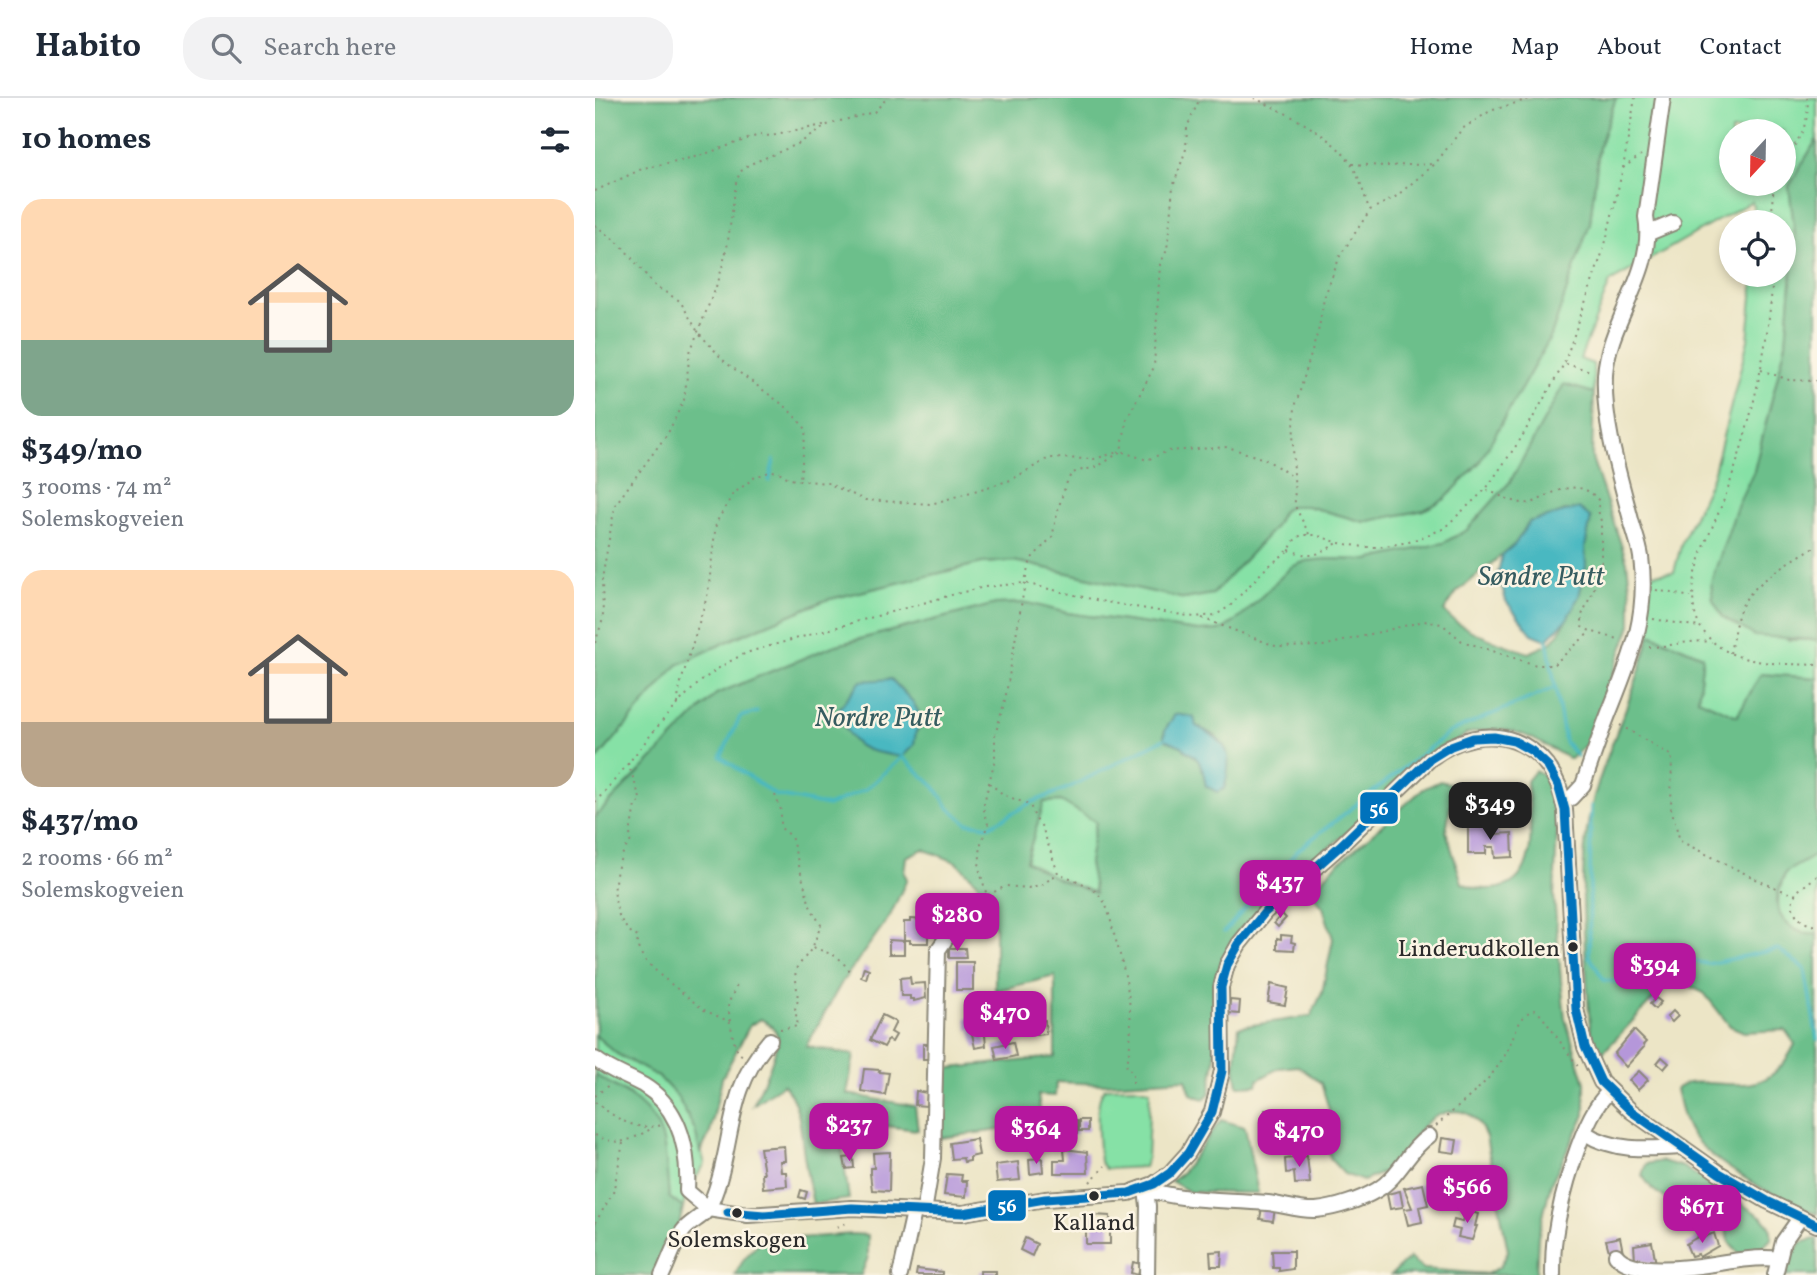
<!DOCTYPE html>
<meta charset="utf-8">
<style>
:root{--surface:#fff;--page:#f2f2f3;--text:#1f2937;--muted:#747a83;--line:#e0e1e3;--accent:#b5179e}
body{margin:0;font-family:Vollkorn,serif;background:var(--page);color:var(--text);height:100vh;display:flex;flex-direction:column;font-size:26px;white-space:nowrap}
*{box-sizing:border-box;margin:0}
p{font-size:23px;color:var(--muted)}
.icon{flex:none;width:38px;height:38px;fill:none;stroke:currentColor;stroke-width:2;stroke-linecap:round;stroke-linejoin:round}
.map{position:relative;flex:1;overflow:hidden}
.side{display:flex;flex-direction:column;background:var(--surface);width:595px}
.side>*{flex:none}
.needle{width:46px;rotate:202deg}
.tools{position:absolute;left:1124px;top:21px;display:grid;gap:14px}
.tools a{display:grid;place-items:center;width:77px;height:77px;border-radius:50%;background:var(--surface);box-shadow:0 4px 10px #0003;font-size:35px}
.price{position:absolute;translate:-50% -60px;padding:0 16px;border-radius:14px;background:var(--accent);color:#fff;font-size:23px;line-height:46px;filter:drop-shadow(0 2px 4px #0008)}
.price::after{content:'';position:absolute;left:50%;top:42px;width:21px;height:16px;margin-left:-10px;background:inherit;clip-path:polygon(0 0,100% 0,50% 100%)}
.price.selected{background:#222;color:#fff}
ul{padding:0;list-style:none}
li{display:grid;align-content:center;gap:14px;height:371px;padding:0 21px}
li span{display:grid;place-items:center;height:217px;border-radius:21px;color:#555}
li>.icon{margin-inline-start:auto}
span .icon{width:126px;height:126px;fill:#fffc;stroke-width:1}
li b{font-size:30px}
h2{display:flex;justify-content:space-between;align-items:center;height:84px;padding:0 21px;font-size:30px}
header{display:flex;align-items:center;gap:42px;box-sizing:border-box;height:98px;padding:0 35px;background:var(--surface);border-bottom:2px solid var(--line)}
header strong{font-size:33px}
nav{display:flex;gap:38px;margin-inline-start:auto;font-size:24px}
.search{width:490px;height:63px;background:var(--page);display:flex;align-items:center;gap:18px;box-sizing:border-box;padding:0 24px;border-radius:28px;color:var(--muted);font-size:26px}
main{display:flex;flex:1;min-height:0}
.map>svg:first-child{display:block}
</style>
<header>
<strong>Habito</strong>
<div class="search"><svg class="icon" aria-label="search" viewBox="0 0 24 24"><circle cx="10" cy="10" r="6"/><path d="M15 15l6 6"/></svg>Search here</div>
<nav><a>Home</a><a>Map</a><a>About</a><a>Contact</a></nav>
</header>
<main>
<section class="side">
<h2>10 homes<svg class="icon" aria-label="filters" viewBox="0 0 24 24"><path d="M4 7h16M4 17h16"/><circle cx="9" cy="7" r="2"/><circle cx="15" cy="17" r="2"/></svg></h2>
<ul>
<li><span style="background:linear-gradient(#ffd9b3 65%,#7fa58c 0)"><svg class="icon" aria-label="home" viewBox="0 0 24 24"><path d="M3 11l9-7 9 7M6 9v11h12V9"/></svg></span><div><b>$349/mo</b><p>3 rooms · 74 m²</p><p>Solemskogveien</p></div></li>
<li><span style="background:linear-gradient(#ffd9b3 70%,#b9a48a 0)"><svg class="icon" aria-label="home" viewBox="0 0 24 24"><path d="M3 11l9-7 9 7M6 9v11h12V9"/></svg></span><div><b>$437/mo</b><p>2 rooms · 66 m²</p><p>Solemskogveien</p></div></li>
</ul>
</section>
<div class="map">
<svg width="1222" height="1177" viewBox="0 0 1222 1177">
<rect width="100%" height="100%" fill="#fcf5e5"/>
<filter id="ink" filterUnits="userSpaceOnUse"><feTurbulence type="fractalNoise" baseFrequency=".0143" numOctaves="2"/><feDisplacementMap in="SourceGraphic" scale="14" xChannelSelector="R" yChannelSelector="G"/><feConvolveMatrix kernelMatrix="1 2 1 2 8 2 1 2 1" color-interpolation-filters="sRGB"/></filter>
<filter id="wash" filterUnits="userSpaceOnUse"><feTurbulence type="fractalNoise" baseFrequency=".00686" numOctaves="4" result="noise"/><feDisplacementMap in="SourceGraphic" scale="28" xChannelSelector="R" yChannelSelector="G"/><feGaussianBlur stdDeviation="1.57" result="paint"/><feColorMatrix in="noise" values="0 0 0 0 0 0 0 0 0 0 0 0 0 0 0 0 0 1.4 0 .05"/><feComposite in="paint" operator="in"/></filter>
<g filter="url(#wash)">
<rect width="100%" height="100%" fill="#ece5c6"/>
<!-- green -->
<g fill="#86e1a6" stroke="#588668" stroke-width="2" fill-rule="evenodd">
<path d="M1021,0H1222V41L1194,88L1200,137L1191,245L1159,373L1143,406L1133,439L1193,542H1222V580L1166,576L1142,618L1103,601L1108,558L1051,534L1055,476L1079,474L1087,444L1118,377L1153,242L1159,177H1188V124H1161L1157,103L1015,184L985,261L998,266L999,295L969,287L915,384L872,432L849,445L773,462L731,461L627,532L603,533L472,515L433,505L401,506L238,548L121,596L0,719V664L82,567L144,538L231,502L387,465L419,463L590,501L618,495L679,430L687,414L695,408H712L769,424L829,412L850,401L884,365L995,125L1004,49ZM1136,33H1188V86H1136Z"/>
<path d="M466,703L501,724L494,765L501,795L463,781L431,763L449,704Z"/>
<path d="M1222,756V836C1213,837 1204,834 1196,829C1176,816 1183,792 1191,774Z"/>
<path d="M0,937L22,956L64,979L82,998L100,1032L110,1066L92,1093L88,1110L74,1099L67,1039L34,996L0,977Z"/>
<path d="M539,989L555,992L552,1060L549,1069L511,1071L505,1064C504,1047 498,1002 510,990Z"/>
</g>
<!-- forest -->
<g fill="#6cbf8b" stroke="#4c755b" stroke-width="2" fill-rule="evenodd">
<path d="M0,0H1021L1004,49L995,125L956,238L884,365L850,401L829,412L769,424L712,408H695L687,414L679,430L618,496L590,501L419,463L387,465L231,502L144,538L82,567L0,664Z"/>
<path d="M1222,41V542L1160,538L1128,519L1118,502L1116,484L1143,406L1159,373L1191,245L1200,137L1194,88Z"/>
<path d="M969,286L999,295L997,360L1032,464L1036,497V527L992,646L975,661C933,639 921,624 871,636L709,770L643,833L629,859L621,884L620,961L615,995L609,1001L596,996L591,981L508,986L461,984L460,998L443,997L447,1026L345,1040L347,971L460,959V878L400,893V831L382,784L361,764L328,751L311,759L309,775L312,781L295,818L247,884L211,948L259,957L252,996L320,1008L323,1032L243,1022L254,1101L218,1106C215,1092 212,1077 210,1063C205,1035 208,1009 188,986L158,1007C165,991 184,954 182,937C180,929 172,925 166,921L155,927L127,980L115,1035L105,1055L100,1032L82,998L64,979L22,956L1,938L0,719L121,596L238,548L401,506L433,505L472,515L603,533L627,532L646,519L696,469L711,463L731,461L773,462L848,445L872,432L915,384ZM970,413L996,420L990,449L991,468L984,498L963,537L954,546L934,555C911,547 864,533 849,513L862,494L920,446L934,424L953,420ZM296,581L318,604L329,625L321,633ZM601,628L621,638L611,688C609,679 608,666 600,659C595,654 591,655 587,648L569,641L570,632ZM466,703L501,724L494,765L500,795L463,781L431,763L449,704Z"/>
<path d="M1055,536L1108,558L1103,601L1142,618L1166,576L1222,580V756L1191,774C1187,782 1182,792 1182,802C1181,823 1203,838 1222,836V1116C1186,1103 1115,1065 1094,1033C1087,1021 1084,1004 1081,991C1092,983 1099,984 1112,985C1156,988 1179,990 1200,946L1190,932L1149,934L1135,928L1109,895L1084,883H1075L1000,963C994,937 994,910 992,883C988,821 982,753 1001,692C1017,640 1042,590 1055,536Z"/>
<path d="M940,673L949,678L957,699L962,735L959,798L966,882L970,920L990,985V1017L956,1085L943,1139L941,1177H796L814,1160L829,1171L892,1176L905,1169L913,1153L891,1039C885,1025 877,1013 860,1013C826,1015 818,1047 797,1068C790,1075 777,1079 768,1083L749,1076L736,1062L729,1040L734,1011L726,985L703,968L684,970L663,982L662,987L643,988L640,970L644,929L716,918L727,895L738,841L728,809L716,794L737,771L828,691L845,683L856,686L857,698L851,733L867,785C880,791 889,792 904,790C948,781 934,715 932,683Z"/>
<path d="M0,977C27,992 57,1007 67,1039C72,1057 72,1080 74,1099L88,1110L83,1132L58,1177H0Z"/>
<path d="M626,1022L650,1029L663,1095L595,1094L576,1083L586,1076Z"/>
<path d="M1067,1063L1088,1069L1167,1119L1175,1128L1177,1140L1159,1158L1147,1159L1135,1146L1128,1120L1104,1123L1057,1091L1047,1077L1051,1066Z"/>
<path d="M258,1136L273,1137V1159L266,1177H140L149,1161L165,1143Z"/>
<path d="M1220,1141H1222V1177H1191L1193,1168L1205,1145Z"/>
</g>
<!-- water -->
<g fill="#49b8c1" stroke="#3a7276" stroke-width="2">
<path d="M984,410L996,420L990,449L991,468L984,498L972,521L952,542L937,536L911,503L903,475L907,457L920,446L934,424Z"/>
<path d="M296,581L318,604L329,625L321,633L319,647L307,659C264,651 261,654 242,613L266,583Z"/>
<path d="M580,616L599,619L601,628C634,644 639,655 629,691L622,694L611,688C609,679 608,666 600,659C595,654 591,655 587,648L569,641L570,632Z"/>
</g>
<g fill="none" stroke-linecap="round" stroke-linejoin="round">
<!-- stream -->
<g stroke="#49b8c1" stroke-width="3.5">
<path d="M174,383L179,362"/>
<path d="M952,542L970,644L982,658"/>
<path d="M162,614L145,619L126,659L180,697L233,708L271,691L307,659L340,689L353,709L372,725L395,728L435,705L473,690L569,641"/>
<path d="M996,708L994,858L1009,882L1032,886L1059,855L1113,866L1183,851L1210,871L1222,941"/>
<path d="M629,834L704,751L855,634L959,590"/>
</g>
</g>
<g id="blocks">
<!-- building -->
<g fill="#b597da">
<path d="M913,685L914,698L901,699L900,686Z"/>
<path d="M895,728V732H901V736L917,735L918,759L900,760L899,749H891V756H873V729Z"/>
<path d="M687,816L691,820L683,829L679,825Z"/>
<path d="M315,821L333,822V845H315V842H309V824H315Z"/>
<path d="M686,837L697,838L696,844L700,845L699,852L682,851V840L686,841Z"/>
<path d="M294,842L309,843V856H294Z"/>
<path d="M354,850H370L371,860H354Z"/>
<rect x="361" y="864" width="17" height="28"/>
<path d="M269,869L274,871L271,881L266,879Z"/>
<path d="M315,879L316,886L330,885L331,900L319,903V901H315V898H306L305,880Z"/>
<path d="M676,886L693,890L690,907L673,904Z"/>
<path d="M1061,900L1066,904L1060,911L1055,906Z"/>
<path d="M635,902L645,903L644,916L634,915Z"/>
<path d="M1078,913L1083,918L1077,924L1072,919Z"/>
<path d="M388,915L391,948L380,950L376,931L373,932L371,920Z"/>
<path d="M287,917L301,924L296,934L301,937L297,944L293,942L289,949L275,942Z"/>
<path d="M450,922L451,936L441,937L440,923Z"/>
<path d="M1039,932L1051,944L1048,947L1049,949L1031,969L1019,956Z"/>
<path d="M418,944L421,958L402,962L399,948Z"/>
<rect x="328" y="946" width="10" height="15"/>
<path d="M1067,959L1074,965L1069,971L1062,965Z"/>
<path d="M269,971L285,972L284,974L294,975L290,997L266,993Z"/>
<path d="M1044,973L1053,982L1043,992L1034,982Z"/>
<path d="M321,993L332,995L331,1008L320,1007Z"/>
<path d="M689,1011L691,1034L672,1036L670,1012Z"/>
<rect x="484" y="1022" width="9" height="11"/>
<rect x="461" y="1023" width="21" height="13"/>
<path d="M847,1040L862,1042L860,1055L845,1053Z"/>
<path d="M381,1041L384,1057L375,1059V1063L369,1064L368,1060L357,1061L355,1045Z"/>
<path d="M189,1048L190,1063H185L186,1074H191L192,1088L168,1090L167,1076H169L165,1050Z"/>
<path d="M469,1051L492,1054L493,1075H459V1062H470Z"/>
<path d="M295,1054L294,1093L277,1092L275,1075V1070H279L278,1055Z"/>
<path d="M712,1058L715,1085L700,1086L699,1074L691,1075L690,1061Z"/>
<path d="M258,1059L259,1070L251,1071L249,1060Z"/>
<path d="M447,1060L448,1074L435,1076L434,1061Z"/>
<path d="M423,1064L425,1082L402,1084L400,1067Z"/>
<path d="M352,1076L367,1077L366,1083H372L371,1099L349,1097Z"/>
<path d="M828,1086L833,1107L824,1109L827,1124L813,1127L809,1111L817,1110L809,1090Z"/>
<path d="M206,1092L212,1094L210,1101L204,1099Z"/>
<path d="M805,1093L808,1109L795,1111L792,1096Z"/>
<path d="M667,1109L680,1111L678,1123L665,1121Z"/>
<path d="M870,1112L883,1116L880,1128H882L877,1142L863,1139L865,1132L857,1130L859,1122L867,1124Z"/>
<path d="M498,1117L515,1118V1146H491V1132L498,1133Z"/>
<path d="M1119,1135L1123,1148L1104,1159L1103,1156L1096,1158L1091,1146L1106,1137L1107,1140Z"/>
<path d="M1025,1139L1028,1154L1015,1157L1011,1142Z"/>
<path d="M430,1140L442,1146L437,1158L425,1152Z"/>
<path d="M1057,1144L1061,1166L1040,1162L1039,1147Z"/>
<path d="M627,1153L626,1168H616L615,1154Z"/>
<path d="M677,1153H698V1171L684,1173V1170H678Z"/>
<path d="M538,1164L546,1166L543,1177L536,1175Z"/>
<path d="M322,1171L347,1174V1177H321Z"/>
<rect x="385" y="1173" width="16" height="4"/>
</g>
</g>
</g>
<g filter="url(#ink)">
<use href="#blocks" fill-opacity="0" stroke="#8c8878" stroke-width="2"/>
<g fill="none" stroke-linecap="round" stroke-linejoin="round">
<!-- minor casing -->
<g stroke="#8c8878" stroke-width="18">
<g id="minor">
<path d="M1054,135L1078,125"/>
<path d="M968,704L976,700L988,687C996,664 1004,640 1013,617C1035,562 1054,520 1046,459C1044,445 1038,431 1035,418C1023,373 1008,323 1010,277C1013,223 1061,174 1051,119L1068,0"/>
<path d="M0,961C15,973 32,978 48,987C86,1010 94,1053 92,1093L113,1111"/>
<path d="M990,1035C1019,1054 1053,1051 1087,1049"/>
<path d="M551,1091C590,1104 632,1101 673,1105C689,1107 705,1113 721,1112C741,1110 765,1102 782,1092C804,1079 814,1051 834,1038"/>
<path d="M551,1091L553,1108L552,1177"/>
<path d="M113,1111L153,1117L257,1110L368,1115L450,1101L534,1095L559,1086L575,1075L593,1055L617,1014L627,973L626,889L632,867L644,846L670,814L745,748L835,661C891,617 959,640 970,712L981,911L990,949L1006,984L1036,1013L1124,1075L1172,1103L1222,1127"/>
<path d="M329,1114L338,1060L343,852L363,823"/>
<path d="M1021,1157C1036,1177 1093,1170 1118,1166C1136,1163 1165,1158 1183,1161"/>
<path d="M67,1177C74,1163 79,1146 88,1133C95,1123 110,1119 115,1107C141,1048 128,995 175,942"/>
<path d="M305,1177L319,1114"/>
<path d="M958,1177C958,1165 958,1151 960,1139C965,1103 987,1017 1014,994"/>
<path d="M1180,1177L1188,1144L1205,1120"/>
</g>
</g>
<!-- path -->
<g stroke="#8c8878" stroke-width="2" stroke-dasharray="2 5" stroke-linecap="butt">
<path d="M659,0C689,14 738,37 756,66C765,79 769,97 774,111"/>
<path d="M1188,65C1202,44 1216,26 1212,0"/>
<path d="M757,66L790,68L839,66"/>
<path d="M1028,70L1046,57"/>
<path d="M0,93L49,70L104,58L164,37L176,38L233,26"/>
<path d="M1179,124L1177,106L1179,86"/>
<path d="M0,127L27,148L60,188L85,203L103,234L130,264L191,309L211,331L205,380"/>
<path d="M1178,177C1173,252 1156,328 1130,399C1121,422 1109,445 1103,468C1097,486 1095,513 1106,530C1132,569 1181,565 1222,567"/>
<path d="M971,266L996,273"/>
<path d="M1166,272L1194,282L1222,283"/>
<path d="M528,354L552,362L573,353L633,349L672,362L698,379"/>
<path d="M892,392C904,397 922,407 935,405C942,404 948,399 955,396C974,387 991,386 1004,403L1003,412L1006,423V475L987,517V529C993,533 1017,540 1025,541"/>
<path d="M714,436L700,408L698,346L700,309L724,230L729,200L745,158L775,112L799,100L840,66L867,31L895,13L937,0"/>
<path d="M694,452C721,461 720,457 743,445"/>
<path d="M1061,492L1096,499"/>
<path d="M607,520L683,549L728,548L829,523L847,526L867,543L941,567H958L995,534"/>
<path d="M1058,521L1104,529"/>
<path d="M0,545L8,521L7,481L20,407L73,335L89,302L95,254L124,181L132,150L141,85L145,74L153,67L203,46L234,26L279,14L292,0"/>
<path d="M1054,549C1075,549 1095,541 1117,544"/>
<path d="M1135,555C1139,536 1141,512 1154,497C1169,479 1201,459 1222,448"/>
<path d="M82,606L86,584L113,495L121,425L138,396L160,379L177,373L184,374L195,381L232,385L270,402L336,406L416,382L454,360L499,361L523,354"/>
<path d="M1025,627L1077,658L1076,710L1085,743L1169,785L1199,797"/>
<path d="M33,665L46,703L40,707L35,736L36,743C15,767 11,823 43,839L42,848L49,861L66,878L109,912L135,924C138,935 138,952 148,958"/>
<path d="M394,685L409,697L435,707L440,720L447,729L463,775C479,782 498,787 508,802C513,810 516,823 518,833C532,877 542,924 531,970L538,973V989"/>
<path d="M180,697L186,712V730L196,738L215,808L226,827L218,848"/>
<path d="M0,704C49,653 87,579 157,553L360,496L390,489L429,485L505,503L599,519L621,517L635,508L669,472L694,452L701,440L707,437H721L744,445L769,449H784L814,444L848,431L891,391L925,342L969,266L1010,147L1028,70L1040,0"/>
<path d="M1222,778L1201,794L1197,805C1199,819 1208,826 1222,828"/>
<path d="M393,797L411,788L433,790L448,786L462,776"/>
<path d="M374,814L392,798L384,770L386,745L393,726L389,716V705L400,661V637L410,602L432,473L437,460L458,438C458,429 470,381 477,376C483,371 495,372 503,368C511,364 519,358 526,353L532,321L559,269L565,166L572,152L578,89L591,51L592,29L605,0"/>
<path d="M135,923L133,906L143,885"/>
<path d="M185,931L203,928L200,911L203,902L200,872L218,849L243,859L256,874"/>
<path d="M0,998L15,986"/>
<path d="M0,1004C21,1020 39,1034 67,1027"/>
<path d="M841,1028C865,1006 894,986 910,957C918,943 923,916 939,912L946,917L984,970"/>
<path d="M0,1037C26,1050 34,1042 58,1030"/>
<path d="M495,1084L510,1068"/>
<path d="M0,1125L18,1095L28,1045"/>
<path d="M242,1129L252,1125"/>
</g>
<!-- minor -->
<use href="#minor" stroke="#fff" stroke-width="14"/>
<!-- bus-1 casing -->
<g stroke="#fcf5e5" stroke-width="14">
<path id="bus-1" d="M133,1114L169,1117L257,1110L368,1115L450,1101L534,1095L559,1086L575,1075L593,1055L617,1014L627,973L626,889L632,867L644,846L670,814L745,748L835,661L856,648L878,640L899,639L919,643L937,653L952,667L963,687L970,712L981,911L990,949L1006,984L1036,1013L1124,1075L1172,1103L1222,1127"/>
</g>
<!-- bus-1 -->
<use href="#bus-1" stroke="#0072bc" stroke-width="9"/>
</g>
</g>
<!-- markers -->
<g fill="#2b2b2b" stroke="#fcf5e5" stroke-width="2.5">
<circle cx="978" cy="849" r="6"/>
<circle cx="499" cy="1098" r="6"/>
<circle cx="142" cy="1115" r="6"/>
</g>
<g text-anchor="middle" stroke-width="5" stroke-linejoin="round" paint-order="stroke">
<!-- bus labels -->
<g font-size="24" fill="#2b2b2b" stroke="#fcf5e5">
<text x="965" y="858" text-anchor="end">Linderudkollen</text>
<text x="499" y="1132">Kalland</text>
<text x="142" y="1149">Solemskogen</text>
</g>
<!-- water labels -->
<g font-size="28" font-style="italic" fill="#365c60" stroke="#fcf5e5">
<text x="946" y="487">Søndre Putt</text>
<text x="283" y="628">Nordre Putt</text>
</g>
</g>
<g stroke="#fcf5e5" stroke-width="2.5">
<rect x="764" y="693" width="40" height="34" rx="7" fill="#0072bc"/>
<rect x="392" y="1091" width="40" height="33" rx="7" fill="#0072bc"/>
</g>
<g font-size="19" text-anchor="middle" font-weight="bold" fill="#fff">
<text x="784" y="717">56</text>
<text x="412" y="1114">56</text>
</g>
</svg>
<div class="tools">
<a><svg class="needle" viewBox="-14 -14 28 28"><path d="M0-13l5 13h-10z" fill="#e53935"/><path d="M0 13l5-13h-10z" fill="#747a83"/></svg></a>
<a><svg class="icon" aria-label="locate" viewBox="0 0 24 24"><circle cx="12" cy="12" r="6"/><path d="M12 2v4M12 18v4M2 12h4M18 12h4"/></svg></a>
</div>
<b class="price selected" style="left:895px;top:744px">$349</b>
<b class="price" style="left:685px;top:822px">$437</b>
<b class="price" style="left:362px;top:855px">$280</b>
<b class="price" style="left:1060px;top:905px">$394</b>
<b class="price" style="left:410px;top:953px">$470</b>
<b class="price" style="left:254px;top:1065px">$237</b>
<b class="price" style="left:441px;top:1068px">$364</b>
<b class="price" style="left:704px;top:1071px">$470</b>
<b class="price" style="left:872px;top:1127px">$566</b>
<b class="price" style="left:1107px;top:1147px">$671</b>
</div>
</main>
